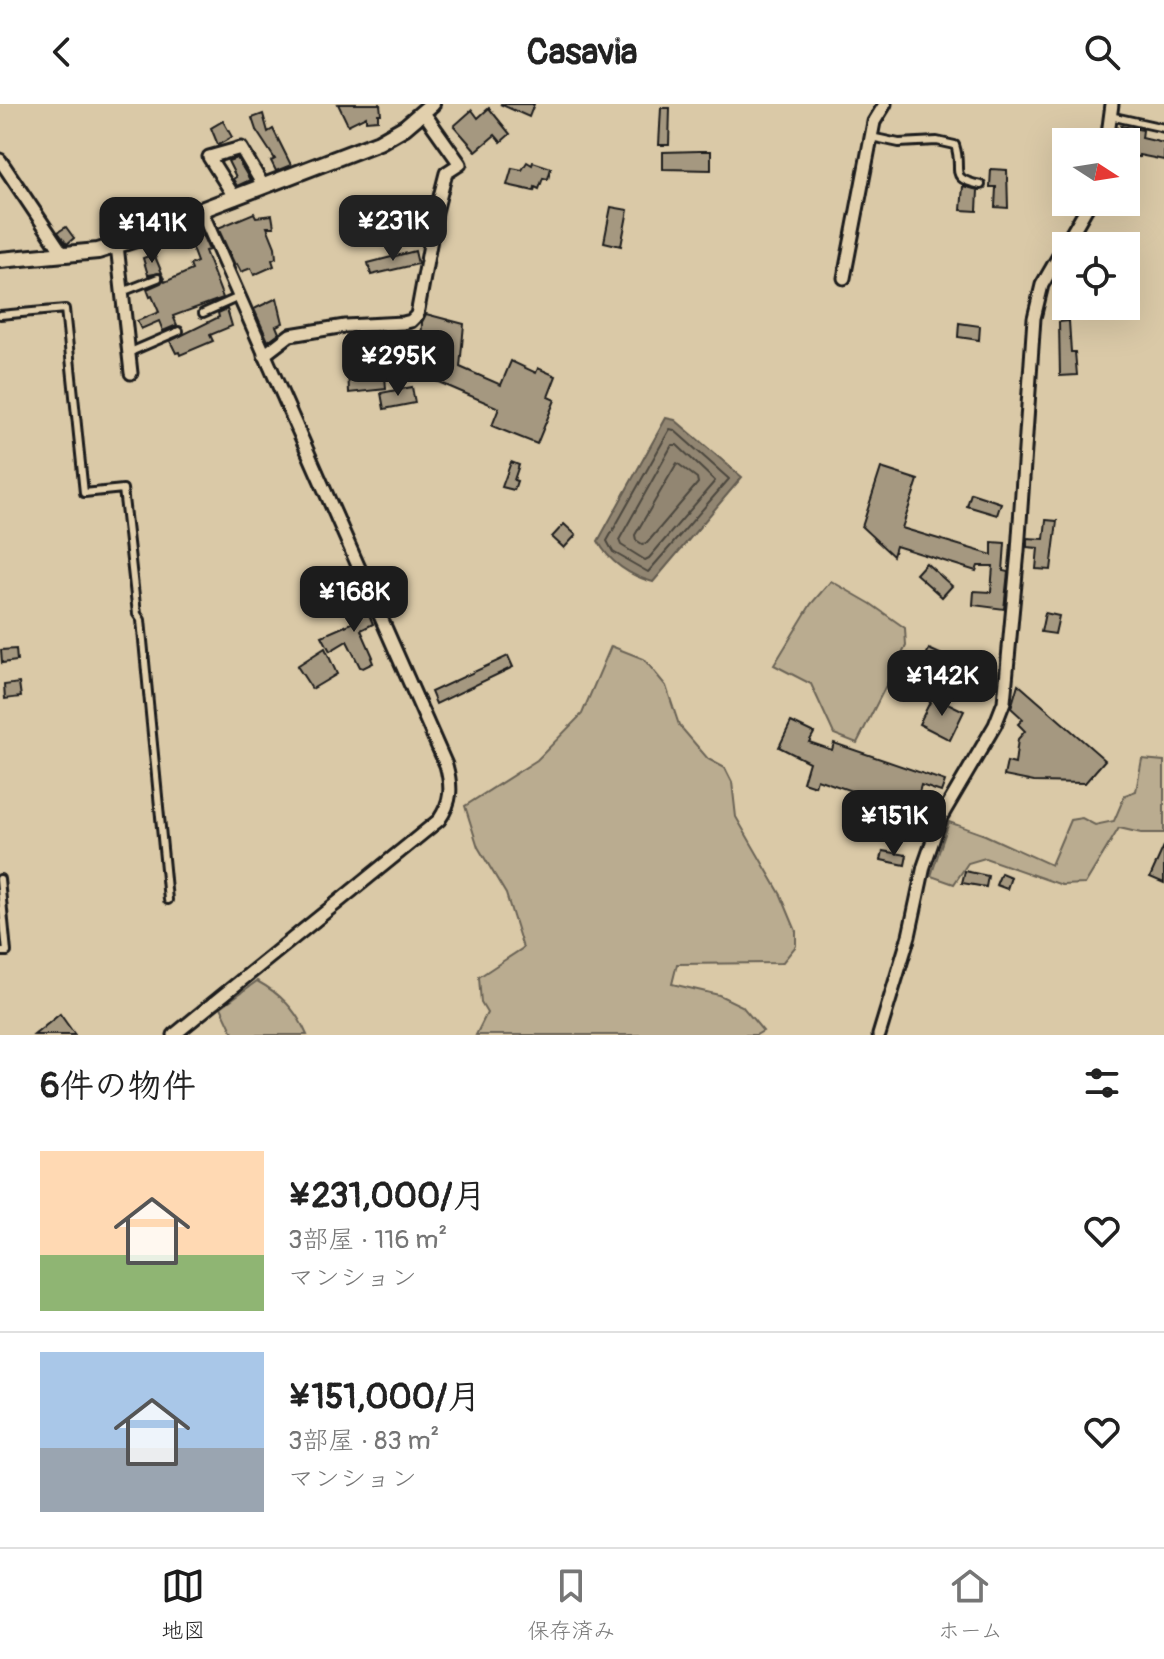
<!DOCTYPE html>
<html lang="ja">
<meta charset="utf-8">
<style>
:root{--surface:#fff;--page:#f2f2f2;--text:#222;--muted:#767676;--line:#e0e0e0;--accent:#1c1c1c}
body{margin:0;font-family:Pangolin,"Klee One",sans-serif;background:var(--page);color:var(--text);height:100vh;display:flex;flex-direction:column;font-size:30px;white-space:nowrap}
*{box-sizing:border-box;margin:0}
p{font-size:26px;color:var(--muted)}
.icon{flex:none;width:44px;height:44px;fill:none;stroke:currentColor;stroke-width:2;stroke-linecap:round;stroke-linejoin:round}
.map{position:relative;height:931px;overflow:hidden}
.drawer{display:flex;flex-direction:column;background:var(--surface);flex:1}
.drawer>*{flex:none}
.needle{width:52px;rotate:102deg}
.fabs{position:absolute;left:1052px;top:24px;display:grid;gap:16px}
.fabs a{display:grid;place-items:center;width:88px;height:88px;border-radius:0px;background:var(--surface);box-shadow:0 8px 32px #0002;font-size:40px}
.price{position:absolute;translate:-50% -68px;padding:0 18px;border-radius:16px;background:var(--accent);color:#fff;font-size:26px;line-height:52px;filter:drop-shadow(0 2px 4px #0008)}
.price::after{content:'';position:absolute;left:50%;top:48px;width:24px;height:18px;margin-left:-12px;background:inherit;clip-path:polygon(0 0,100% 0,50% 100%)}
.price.current{background:#222;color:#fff}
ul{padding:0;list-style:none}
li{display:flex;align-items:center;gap:24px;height:200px;padding:0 40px}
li+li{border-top:2px solid var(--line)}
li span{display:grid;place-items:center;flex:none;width:224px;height:160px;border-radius:0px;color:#555}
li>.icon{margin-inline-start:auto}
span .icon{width:96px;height:96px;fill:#fffc;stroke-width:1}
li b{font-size:34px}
h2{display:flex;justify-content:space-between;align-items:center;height:96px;padding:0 40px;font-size:34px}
header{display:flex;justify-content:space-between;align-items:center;height:104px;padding:0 40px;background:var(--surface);font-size:36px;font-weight:700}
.tabs{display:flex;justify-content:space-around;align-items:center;height:112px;border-top:2px solid var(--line);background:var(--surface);font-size:22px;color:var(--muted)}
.tabs a{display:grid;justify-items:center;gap:4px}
.tabs .current{color:var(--accent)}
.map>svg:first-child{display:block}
</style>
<header><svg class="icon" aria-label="back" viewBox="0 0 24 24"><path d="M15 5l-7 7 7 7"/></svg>Casavia<svg class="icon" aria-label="search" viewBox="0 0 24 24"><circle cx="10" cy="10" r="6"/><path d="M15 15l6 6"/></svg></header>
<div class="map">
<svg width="1164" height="931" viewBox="0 0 1164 931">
<rect width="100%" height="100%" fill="#dac9a7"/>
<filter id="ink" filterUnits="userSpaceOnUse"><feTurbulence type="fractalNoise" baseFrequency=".0125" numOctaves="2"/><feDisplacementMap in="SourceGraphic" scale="16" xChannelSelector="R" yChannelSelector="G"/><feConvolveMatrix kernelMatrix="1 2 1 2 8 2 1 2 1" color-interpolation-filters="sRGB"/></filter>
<g filter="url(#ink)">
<!-- green -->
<g fill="#baac90" stroke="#6b6456" stroke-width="2">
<path d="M831,477L871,500L905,524L906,542L857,639L834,630L811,580L774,561L811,500Z"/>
<path d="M611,542L644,555L666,582L679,621L708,655L725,664L732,678L736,713L781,791L796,827V842L782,859L677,860L672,880L719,891L742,902L763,927L756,931H476L487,909L481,899L479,873L523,844L506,790L478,743L465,702L537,656L582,610Z"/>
<path d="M1142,655L1164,657V729H1141L1119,724L1085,780L1062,781L985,754L968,759L954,780L931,772L949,718L985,731L1051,761L1070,716L1082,714L1095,721L1114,717L1125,691L1136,687Z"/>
<path d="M257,877C281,890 296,906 307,931H234L221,903Z"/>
</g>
<!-- water -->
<path fill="#928672" stroke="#635c50" stroke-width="2" d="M666,314L675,316L742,373L653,478C630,472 609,458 598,437Z"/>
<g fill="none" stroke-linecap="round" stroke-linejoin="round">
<!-- shore -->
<g stroke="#4b463e" stroke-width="2">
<path d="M670,325L674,326L729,375L648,468L613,448L607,437Z"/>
<path d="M672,341H677L715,377L649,454L645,456L621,441L619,436Z"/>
<path d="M677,359L697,374L698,379L647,439L642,440L636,436L635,431Z"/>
</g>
</g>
<!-- building -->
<g fill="#a59880" stroke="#1c1c1c" stroke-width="2">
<path d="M338,0H380L381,10H378V16L366,17V12L348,21Z"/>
<path d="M500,0H534L529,13Z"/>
<path d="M489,4L510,30L501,38L495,31L476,47L454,22L472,6L478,14Z"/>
<path d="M661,4H670L669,41H659Z"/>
<path d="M263,10L268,28L273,25L291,61L276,67L271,57L275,55L256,26L252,14Z"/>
<path d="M223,17L232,33L218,41L211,24Z"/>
<path d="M1121,22L1143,26L1142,34L1164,39V56L1139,51V53L1126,51V38H1118Z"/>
<path d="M699,47H711V66L663,65V48Z"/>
<path d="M237,54L250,76L237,82L233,75L236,73L228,57Z"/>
<path d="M527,58L532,61L533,58L551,64L548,75L543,74L539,85L535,83L534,87L507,81L512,64L522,66Z"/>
<path d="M991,65L1007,66L1008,104L995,103L996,83H990Z"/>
<path d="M963,82L978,86L977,107L961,106Z"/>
<path d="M611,103L628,106L621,142L604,138Z"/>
<path d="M254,109L256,113L272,111L274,123H267L275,143L276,154L272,156L274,162L254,171L251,164L241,168L237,160L235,161L218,124Z"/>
<path d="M66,123L74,134L67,140L58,128Z"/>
<path d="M200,126L209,146L205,147L223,194L173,212L177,221L163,227L159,217L141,225L137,217L159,208L152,192L150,193L147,185L161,179L164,175L165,178L192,166L190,161L197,158L187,131Z"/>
<path d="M415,147L418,160L371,171L368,159Z"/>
<path d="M154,150L162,169L148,171L143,154Z"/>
<path d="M277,194L283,219L276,222L279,229L268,237L254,205Z"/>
<path d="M227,205L232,222L210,231L213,237L180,251L179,248L176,249L170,237L219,213L218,209Z"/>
<path d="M426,210L464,220L460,263L501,281L511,257L536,269L538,264L556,272L548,293L555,296L537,340L492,322L499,304L420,270L421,257H384L386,285L349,289L347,234L368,229L369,240L421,243L422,218Z"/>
<path d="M1069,217L1071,248H1075L1077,271L1060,272L1059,218Z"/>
<path d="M959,219L980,222L979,236L958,233Z"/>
<path d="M412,283L415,299L384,305L381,289Z"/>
<path d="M511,358L519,361L514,376L517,377L514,386L502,383Z"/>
<path d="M881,364L918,376L902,424L992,451V438L1005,439L1003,467L1008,468L1004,505L973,501L974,487L991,488L993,462H978L976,467L896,442L893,452L862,423Z"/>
<path d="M971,389L1001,399L997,411L967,402Z"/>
<path d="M1046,416L1057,417L1051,466L1036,465L1038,444L1027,443V434L1044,435Z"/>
<path d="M564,420L576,431L564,444L552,433Z"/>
<path d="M926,459L952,482L942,493L916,470Z"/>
<path d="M360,489L373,520L361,526L373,553L371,554L373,559L363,564L360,563L347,537L330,547L322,532L359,516L349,496Z"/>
<path d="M1045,509L1059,512L1055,530L1041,528Z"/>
<path d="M325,544L337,570L312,585L297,562Z"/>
<path d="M16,545L17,557L2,559L1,546Z"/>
<path d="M929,545L993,574L986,588L924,556Z"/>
<path d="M508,552L513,563L436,600L431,588Z"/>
<path d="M19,579L21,593L5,595L4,581Z"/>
<path d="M1018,580L1105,656L1085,679L1034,678L1004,672L1007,658L1015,660L1018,635L1025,627L1018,620L1023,615L1011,604Z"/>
<path d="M933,592L964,607L950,636L919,620Z"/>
<path d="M791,618L814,629L809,638L832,646L834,639L945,677L941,688L921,681L914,708L874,697L875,695L817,675L815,682L803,678L809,658L779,643Z"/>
<path d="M1164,742V779L1150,773Z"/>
<path d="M883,747L907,751L905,761L881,756Z"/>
<path d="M965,767L988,772L986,783L962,779Z"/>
<path d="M1001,769L1011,773L1007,785L996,781Z"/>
<path d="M60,910L75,931H34Z"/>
</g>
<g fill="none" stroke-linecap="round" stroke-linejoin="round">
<!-- service casing -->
<g stroke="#1c1c1c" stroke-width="12">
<g id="service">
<path d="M1110,12L1164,24"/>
<path d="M871,33L899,39L937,37L955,41C964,67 946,74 981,81"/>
<path d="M122,188L158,174"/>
<path d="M203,209L239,193"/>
<path d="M0,211L65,205L84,389L123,385L137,510L141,516L168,796"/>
<path d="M128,249L179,227"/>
<path d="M0,775L7,848H0"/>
</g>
</g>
<!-- minor casing -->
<g stroke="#1c1c1c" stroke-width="17">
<g id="minor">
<path d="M1107,38L1112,0"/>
<path d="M0,56L63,150"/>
<path d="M235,94L209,53L241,44L264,83"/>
<path d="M117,141L131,269"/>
<path d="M844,174L874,18L885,0"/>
<path d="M264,251L290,231L345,222L403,219L411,217L417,211L436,108L446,69L460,60L424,9"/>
<path d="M174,931L439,716C452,697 452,683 446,661L201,106"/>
<path d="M879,931L909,832L924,762L941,713L995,621L1004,598L1018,447L1034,214L1042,181L1090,98"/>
</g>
</g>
<!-- tertiary casing -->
<g stroke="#1c1c1c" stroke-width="20">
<path id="tertiary" d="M0,156L98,147L146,132L201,106L379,38L405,23L432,0"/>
</g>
<!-- service -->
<use href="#service" stroke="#e2d0ad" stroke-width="6"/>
<!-- minor -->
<use href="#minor" stroke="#e2d0ad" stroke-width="11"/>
<!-- tertiary -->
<use href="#tertiary" stroke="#e2d0ad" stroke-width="14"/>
</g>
</g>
</svg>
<div class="fabs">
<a><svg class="needle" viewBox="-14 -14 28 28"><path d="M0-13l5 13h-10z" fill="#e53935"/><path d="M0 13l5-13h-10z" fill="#767676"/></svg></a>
<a><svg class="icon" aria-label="locate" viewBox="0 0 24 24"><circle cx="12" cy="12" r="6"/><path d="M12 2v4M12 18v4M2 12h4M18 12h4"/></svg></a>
</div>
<b class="price current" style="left:393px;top:159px">¥231K</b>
<b class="price" style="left:152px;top:161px">¥141K</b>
<b class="price" style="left:398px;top:294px">¥295K</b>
<b class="price" style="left:354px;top:530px">¥168K</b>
<b class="price" style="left:942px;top:614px">¥142K</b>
<b class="price" style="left:894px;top:754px">¥151K</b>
</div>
<section class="drawer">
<h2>6件の物件<svg class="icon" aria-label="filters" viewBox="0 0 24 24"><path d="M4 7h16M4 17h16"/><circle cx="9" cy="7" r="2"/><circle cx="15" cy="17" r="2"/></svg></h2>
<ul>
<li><span style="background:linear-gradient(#ffd9b3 65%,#8fb573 0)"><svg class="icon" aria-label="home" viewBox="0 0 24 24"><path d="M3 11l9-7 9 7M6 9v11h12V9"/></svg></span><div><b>¥231,000/月</b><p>3部屋 · 116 m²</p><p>マンション</p></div><svg class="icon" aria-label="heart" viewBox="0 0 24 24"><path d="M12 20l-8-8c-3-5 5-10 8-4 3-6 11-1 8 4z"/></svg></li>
<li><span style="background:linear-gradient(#a9c7e8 60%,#9aa5b1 0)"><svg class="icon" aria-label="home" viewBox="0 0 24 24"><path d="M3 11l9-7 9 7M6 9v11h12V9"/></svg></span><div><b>¥151,000/月</b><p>3部屋 · 83 m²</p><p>マンション</p></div><svg class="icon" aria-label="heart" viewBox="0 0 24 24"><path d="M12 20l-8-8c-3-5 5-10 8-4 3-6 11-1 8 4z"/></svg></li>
</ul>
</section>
<nav class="tabs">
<a class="current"><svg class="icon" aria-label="map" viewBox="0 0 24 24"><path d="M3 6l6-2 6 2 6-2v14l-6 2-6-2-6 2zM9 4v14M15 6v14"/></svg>地図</a>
<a><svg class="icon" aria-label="saved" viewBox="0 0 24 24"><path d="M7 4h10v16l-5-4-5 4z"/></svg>保存済み</a>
<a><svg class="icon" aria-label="home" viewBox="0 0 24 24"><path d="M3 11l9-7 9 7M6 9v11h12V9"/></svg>ホーム</a>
</nav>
